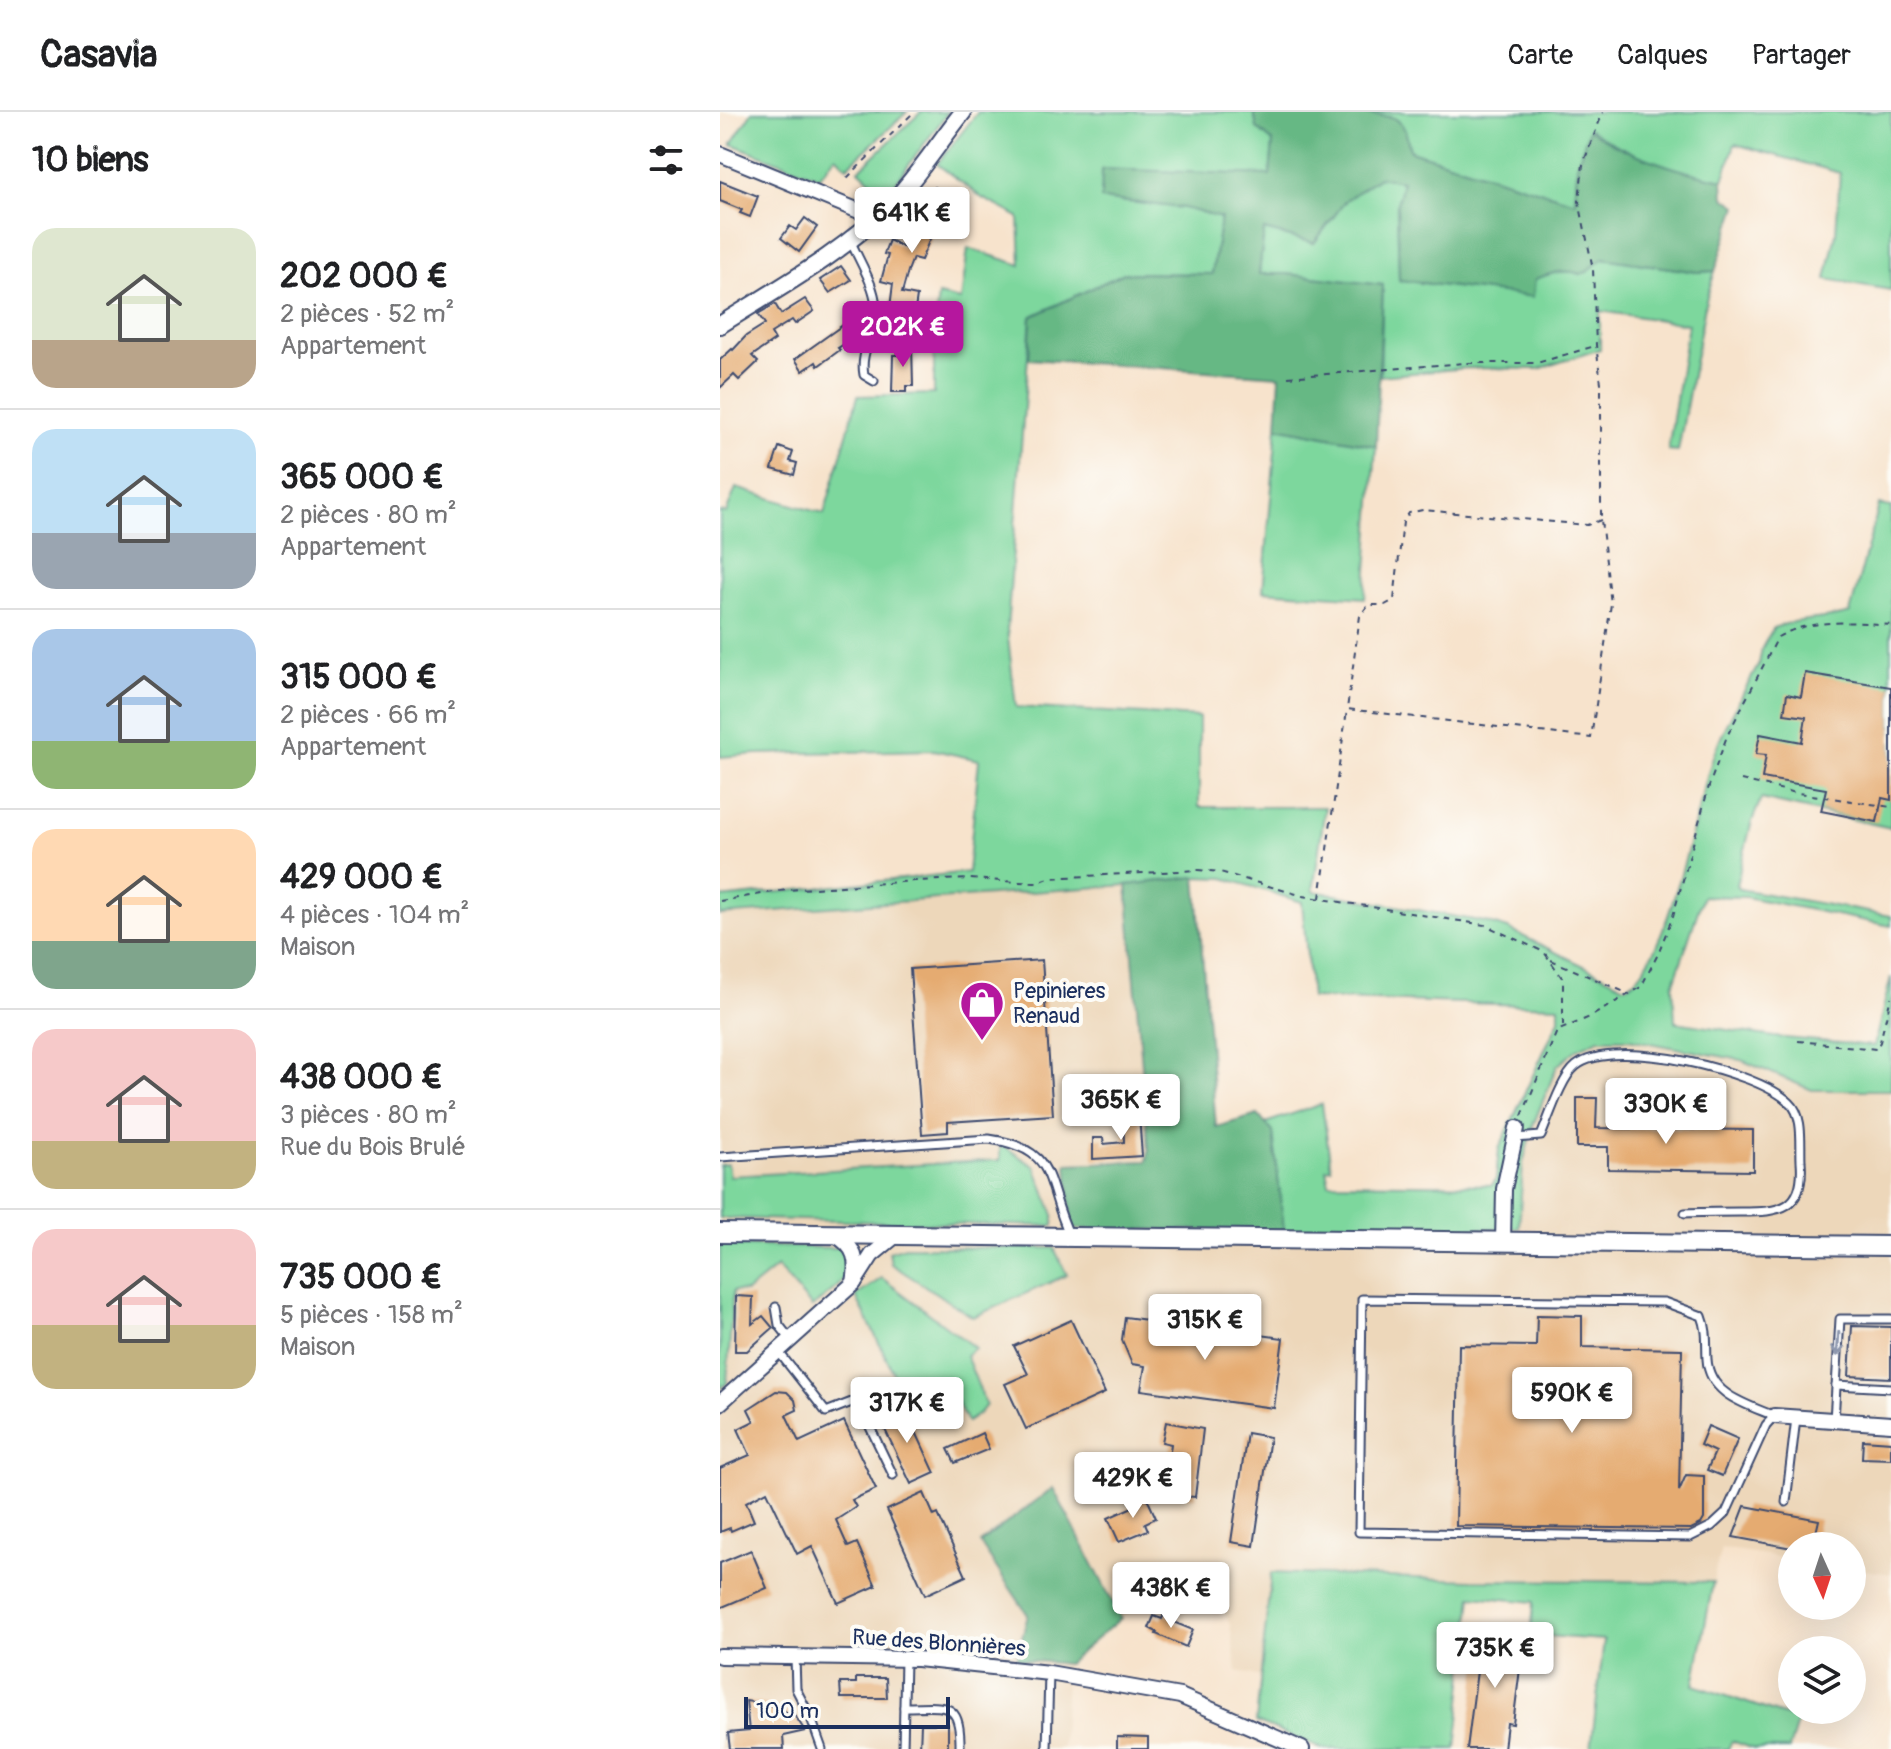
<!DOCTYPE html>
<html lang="fr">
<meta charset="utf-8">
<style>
:root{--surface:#fff;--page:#f6f6f6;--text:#202124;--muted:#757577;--line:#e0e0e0;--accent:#b5179e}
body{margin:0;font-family:Pangolin,sans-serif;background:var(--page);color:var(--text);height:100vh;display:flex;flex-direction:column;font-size:30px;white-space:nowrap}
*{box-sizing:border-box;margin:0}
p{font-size:26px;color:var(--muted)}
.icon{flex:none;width:44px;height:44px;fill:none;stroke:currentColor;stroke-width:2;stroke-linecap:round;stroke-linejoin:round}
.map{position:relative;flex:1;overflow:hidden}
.side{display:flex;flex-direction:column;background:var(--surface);width:720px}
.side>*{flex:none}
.needle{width:52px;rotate:177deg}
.buttons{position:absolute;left:1058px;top:1420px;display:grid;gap:16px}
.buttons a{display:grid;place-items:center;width:88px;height:88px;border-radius:50%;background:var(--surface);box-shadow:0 8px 32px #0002;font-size:40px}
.scale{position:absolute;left:24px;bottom:20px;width:206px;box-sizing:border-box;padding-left:8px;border:4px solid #1b2f5e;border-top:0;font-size:22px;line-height:28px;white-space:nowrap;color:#1b2f5e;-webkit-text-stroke:6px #fdfcf7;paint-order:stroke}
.price{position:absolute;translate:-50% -68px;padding:0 18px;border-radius:8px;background:#fff;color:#222;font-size:26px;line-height:52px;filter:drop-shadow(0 2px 4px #0008)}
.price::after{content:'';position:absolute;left:50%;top:48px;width:24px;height:18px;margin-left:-12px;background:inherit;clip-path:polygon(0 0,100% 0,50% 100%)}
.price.selected{background:var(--accent);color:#fff}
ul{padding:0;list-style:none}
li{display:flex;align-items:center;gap:24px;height:200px;padding:0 32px}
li+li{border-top:2px solid var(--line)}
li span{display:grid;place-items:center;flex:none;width:224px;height:160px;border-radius:24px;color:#555}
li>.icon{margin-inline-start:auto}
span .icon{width:96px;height:96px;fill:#fffc;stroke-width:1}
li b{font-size:34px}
h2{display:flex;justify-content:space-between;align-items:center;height:96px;padding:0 32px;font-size:34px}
header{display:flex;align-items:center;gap:48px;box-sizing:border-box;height:112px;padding:0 40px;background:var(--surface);border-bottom:2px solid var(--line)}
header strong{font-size:38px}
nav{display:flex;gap:44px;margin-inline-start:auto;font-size:28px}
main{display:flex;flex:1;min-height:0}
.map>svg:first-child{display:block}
</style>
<header>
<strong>Casavia</strong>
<nav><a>Carte</a><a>Calques</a><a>Partager</a></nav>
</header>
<main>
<section class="side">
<h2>10 biens<svg class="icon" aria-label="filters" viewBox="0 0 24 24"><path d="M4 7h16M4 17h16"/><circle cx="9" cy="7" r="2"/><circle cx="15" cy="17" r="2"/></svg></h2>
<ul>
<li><span style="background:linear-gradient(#dfe7d0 70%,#b9a48a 0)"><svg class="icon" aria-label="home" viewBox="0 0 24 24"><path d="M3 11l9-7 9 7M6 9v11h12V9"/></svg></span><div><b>202 000 €</b><p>2 pièces · 52 m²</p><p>Appartement</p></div></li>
<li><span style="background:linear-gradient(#bfe0f5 65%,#9aa5b1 0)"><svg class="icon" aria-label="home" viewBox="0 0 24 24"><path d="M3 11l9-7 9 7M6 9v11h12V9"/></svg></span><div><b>365 000 €</b><p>2 pièces · 80 m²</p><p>Appartement</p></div></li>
<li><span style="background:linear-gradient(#a9c7e8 70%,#8fb573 0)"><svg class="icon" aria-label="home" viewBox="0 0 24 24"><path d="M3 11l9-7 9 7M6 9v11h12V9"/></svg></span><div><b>315 000 €</b><p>2 pièces · 66 m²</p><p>Appartement</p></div></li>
<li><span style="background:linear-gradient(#ffd9b3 70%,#7fa58c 0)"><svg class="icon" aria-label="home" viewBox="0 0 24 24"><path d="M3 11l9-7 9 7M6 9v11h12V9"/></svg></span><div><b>429 000 €</b><p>4 pièces · 104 m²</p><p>Maison</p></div></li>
<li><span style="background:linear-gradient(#f6c9c9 70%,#c2b280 0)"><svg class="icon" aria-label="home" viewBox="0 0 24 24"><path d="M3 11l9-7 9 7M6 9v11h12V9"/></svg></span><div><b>438 000 €</b><p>3 pièces · 80 m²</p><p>Rue du Bois Brulé</p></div></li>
<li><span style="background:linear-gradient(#f6c9c9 60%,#c2b280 0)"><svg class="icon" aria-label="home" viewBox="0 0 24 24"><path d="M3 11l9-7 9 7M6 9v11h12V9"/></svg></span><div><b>735 000 €</b><p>5 pièces · 158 m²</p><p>Maison</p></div></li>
</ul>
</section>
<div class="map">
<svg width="1171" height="1637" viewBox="0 0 1171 1637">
<rect width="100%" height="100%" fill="#fdfcf7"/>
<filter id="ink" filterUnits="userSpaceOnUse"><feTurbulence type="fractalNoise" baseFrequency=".0125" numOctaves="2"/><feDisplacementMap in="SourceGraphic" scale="16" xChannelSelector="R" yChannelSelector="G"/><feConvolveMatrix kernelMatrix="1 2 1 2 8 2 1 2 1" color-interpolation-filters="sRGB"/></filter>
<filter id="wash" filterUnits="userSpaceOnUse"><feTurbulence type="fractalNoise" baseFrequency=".006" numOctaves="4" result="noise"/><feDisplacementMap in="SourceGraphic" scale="32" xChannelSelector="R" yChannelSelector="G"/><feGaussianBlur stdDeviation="1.8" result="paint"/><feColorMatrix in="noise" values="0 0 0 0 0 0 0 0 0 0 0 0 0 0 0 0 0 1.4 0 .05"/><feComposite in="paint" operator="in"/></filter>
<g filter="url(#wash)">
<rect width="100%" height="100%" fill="#f7e3cc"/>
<!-- built -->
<path fill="#edd7ba" d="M407,773L429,1038L427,1049L347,1052L564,1119L799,1116L803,1051L813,1013L837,953L857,937L880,927H909L1021,948L1092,978H1171V1462L1132,1456V1434H1072V1447L1001,1436L993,1470L752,1468L552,1461L541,1565L517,1559L510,1513L487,1457L401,1506L333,1376L260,1431L308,1503L297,1547L347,1552L342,1637H0V803Z"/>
<!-- green -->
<g fill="#7dd79d" stroke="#4c837e" stroke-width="2">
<path d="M32,0H187L127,55L116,44L99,65L11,32Z"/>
<path d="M201,0H228L169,79L144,82L153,71L139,58Z"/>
<path d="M258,0H534L537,16L553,30L550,63L381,87L464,96L501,106L492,162L404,161L311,205L287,517L296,595L479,605V695H605L593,779L765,810L788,817L905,874C947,861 978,683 995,639C1007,609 1024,580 1039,552L1042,536L1053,516C1081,505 1103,509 1130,501L1159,393L1171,395V716L1041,687L1032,709L1016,773L1019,777L1171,804V814L1026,785L983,784L953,874L955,910L1054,925L1154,934L1171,865V978H1092L1021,948L909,927H879L857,937L837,954L813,1013L803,1051L799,1116L564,1119L553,1021L545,1011L602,992L611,1056L606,1057L609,1071L772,1073L776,1067L779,1037L839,907V894L591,886L582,790L504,766L476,765L407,773L0,803V786L248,760L259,648L214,638L37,642L0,645V400L6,401L16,376L104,402L138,284L214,282V219L218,183L241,188L248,136L301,153L299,105L262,86L217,52Z"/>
<path d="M632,0H1171V178L1106,167L1116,121L1120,61L1015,32L1003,68C960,60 905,42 870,17L857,53L855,90L690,39C682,0 669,5 632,0Z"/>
<path d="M659,65L683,69L677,92L679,168L812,184L814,167C830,162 845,156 860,162L883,146L977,160L995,159L986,188L958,339L948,338L968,212L880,199V237L819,257L748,256L660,264L663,173L539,162L544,118L594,131L626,88Z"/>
<path d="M557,315L656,334L645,486L543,479Z"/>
<path d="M280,1035H285L315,1055L334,1103V1114L0,1106V1053L8,1052L10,1064L280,1048Z"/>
<path d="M0,1133L119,1136C145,1162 111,1179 92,1195L57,1155L26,1180L13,1179L7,1271L0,1277Z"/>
<path d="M185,1135L334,1136L347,1163L253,1205L171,1152L169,1140Z"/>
<path d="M162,1166L255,1236L246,1243L266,1293L259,1302L247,1310L234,1284L193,1301L136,1184Z"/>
<path d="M551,1461L752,1468L993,1470L974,1573L1078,1608L1069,1637H1034L1012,1629L1008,1637H871L884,1528L811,1523L814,1490L752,1484L736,1637H604L536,1610Z"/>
</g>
<!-- forest -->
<g fill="#66b884" stroke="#407471" stroke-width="2">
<path d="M534,0C560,0 655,0 674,6C687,13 687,27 690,39L855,90L857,53L869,17C904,42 961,60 1003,68L1004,85L1017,94L995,159L977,160L883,146L867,160L860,162C845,156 830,162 815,167L813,185L679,168L677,92L682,69L659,65L626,88L594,131L544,118L539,162H567L663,173L656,334L557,315L560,264L309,247L311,205L404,161L492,162L501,106L464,96L381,87L382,57L550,63L553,30L537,16Z"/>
<path d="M476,765L496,1015L538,1003L553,1020L564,1119L352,1117L347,1052L427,1049L429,1038L407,773Z"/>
<path d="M333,1376L401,1506L347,1552L296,1547L308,1503L260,1431Z"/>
</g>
<g id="blocks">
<!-- building -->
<g fill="#e5ab71">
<path d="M0,69L38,84L30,105L20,101L22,98L0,89Z"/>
<path d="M214,75L226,80L227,106L224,113L217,110L201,148L193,146L188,159L182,181L197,184L194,205L169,203L173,172L161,169L168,143L164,142L166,136L169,128L189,138Z"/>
<path d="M85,106L97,115L79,140L61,126L70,114L76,118Z"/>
<path d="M121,154L131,168L110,181L100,168Z"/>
<path d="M85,187L94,199L75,212L72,208L51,221L55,228L32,244L38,250L19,268L14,263L0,276V248L12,237L13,238L26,224L45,212L38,202L55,192L61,202Z"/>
<path d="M140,197L149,199L145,219L118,236L120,238L98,254L96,250L83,259L75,247L127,210L125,207Z"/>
<path d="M178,232H192L193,274H186V280H172L173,243H178Z"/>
<path d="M59,335L73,340L70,349L77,351L74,363L52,357Z"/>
<path d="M1085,561L1171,575V688L1162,686L1157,710L1101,699L1106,677L1042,666L1046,643L1036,642L1040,622L1082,630L1086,605L1064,602L1067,582L1081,585Z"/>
<path d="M322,848L333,1003L228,1010V1020L202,1022L190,857Z"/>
<path d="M857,986H877L876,1016L1033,1018V1059L888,1057V1035H857Z"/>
<path d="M419,1003L422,1044L373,1047V1026H383L384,1032L404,1030L403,1004Z"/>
<path d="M16,1184L33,1185L32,1212L43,1204L53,1216L27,1239H15Z"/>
<path d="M817,1203L862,1204V1235L962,1237L959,1379L966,1363L984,1364V1407L981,1412L971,1417L736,1414L739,1233L816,1234Z"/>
<path d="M405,1205L563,1226L554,1296L421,1278L425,1254L412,1252L402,1228Z"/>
<path d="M351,1208L385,1281L306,1317L285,1272L308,1262L294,1234Z"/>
<path d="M1132,1214L1171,1215V1266L1129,1264Z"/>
<path d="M56,1279L67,1280L75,1288L77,1298L66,1303L79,1330L124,1309L156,1377L132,1388L136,1395L116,1408L128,1435L137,1431L156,1474L118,1491L92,1434L77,1442L47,1379L26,1390L34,1409L11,1419L10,1416L0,1420V1356L30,1343L18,1317L34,1309L28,1297Z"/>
<path d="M184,1294L215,1361L191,1372L159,1305Z"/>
<path d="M446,1310L483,1317L475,1385L464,1384L452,1362L453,1354L448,1353L451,1332L442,1330Z"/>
<path d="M988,1314L1018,1327L1002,1364L987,1358L995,1340L980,1333Z"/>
<path d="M262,1321L269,1337L235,1351L228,1337Z"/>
<path d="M527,1321L550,1325L534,1434L511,1430Z"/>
<path d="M1143,1328L1171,1330V1347L1142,1346Z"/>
<path d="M204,1381L214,1404L218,1402L246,1464L205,1483L167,1398Z"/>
<path d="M426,1384L436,1406L425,1411L428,1418L399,1430L388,1406L417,1393L415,1389Z"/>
<path d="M1025,1394L1099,1408L1093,1434H1072V1436L1013,1425Z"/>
<path d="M31,1438L47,1476L0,1496V1451Z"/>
<path d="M444,1502L454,1506L453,1510L473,1518L466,1535L436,1522L437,1520L429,1516L434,1504L442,1507Z"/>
<path d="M762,1520L804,1525L793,1612L787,1611L784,1637H747Z"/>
<path d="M136,1566H166L167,1586H121L120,1571H136Z"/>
<path d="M26,1589L54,1594L70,1602L72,1599L85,1619L63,1624L64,1637H10L8,1621L29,1619Z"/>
<path d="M201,1612H228V1637H200Z"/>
<path d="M397,1625L428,1626V1637H397Z"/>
</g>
</g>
</g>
<g filter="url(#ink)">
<use href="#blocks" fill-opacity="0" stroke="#3c4a6e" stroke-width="2"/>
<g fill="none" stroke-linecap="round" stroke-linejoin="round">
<!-- service casing -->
<g stroke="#3c4a6e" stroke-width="11">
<g id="service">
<path d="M131,130C141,153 161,182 155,208C151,227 140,243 144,263L154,269"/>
<path d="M795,1026L821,1024C829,1006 841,966 856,954C893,924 1039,959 1070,991C1084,1004 1080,1032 1081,1049C1085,1098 1060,1100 1020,1100C1002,1100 983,1100 965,1101"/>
<path d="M0,1045L269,1027C340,1037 324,1070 350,1124"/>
<path d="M642,1187L944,1190L982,1204C988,1219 986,1231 987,1247C989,1283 1026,1292 1054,1304L1046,1313L1006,1401L992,1414L970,1425L639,1420Z"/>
<path d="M56,1195L59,1213L71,1228"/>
<path d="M58,1239L106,1300L137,1288L173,1363"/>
<path d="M1116,1273L1171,1276"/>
<path d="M1114,1309L1120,1207H1171"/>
<path d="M1066,1390L1076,1306"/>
<path d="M75,1545L76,1577L91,1606L102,1637"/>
<path d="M184,1595C226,1595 241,1587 240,1637"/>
<path d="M183,1637L185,1547"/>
<path d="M327,1637L329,1561"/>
</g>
</g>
<!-- minor casing -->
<g stroke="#3c4a6e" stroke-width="18">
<g id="minor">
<path d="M0,42L156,106"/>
<path d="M115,1123C136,1135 138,1148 134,1171L152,1143L175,1124"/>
<path d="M783,1131L784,1077L797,1016"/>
<path d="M0,1291L134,1171"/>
<path d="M1054,1304L1171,1312"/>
<path d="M0,1544L197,1547L329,1561L460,1584L582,1637"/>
</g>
</g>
<!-- tertiary casing -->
<g stroke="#3c4a6e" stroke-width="20">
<path id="tertiary" d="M0,213C58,176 122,142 171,92C197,65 219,30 243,0"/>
</g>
<!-- secondary casing -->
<g stroke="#3c4a6e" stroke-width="22">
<path id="secondary" d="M0,1121L1171,1134"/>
</g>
<!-- path -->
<g stroke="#3c4a6e" stroke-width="2" stroke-dasharray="6 6" stroke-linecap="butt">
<path d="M127,66L194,0"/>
<path d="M568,265L744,251H817L875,234"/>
<path d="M881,408L867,413L703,398L689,401L683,410L674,488L665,493H648L640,504L627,597L871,626L891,492L881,408V271L876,233L873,157L859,89L863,52L883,0"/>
<path d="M1021,668L1072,680L1171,695"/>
<path d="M600,786L627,598"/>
<path d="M0,789L66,778L194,769L250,767L315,771L329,766L478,758L500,760L583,784L765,813L824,840L843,867V915"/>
<path d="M831,848L909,882"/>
<path d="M1078,929L1156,937L1160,930L1171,885"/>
<path d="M802,1004L837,919L870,905L921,875L937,844L953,804L989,674L1007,624L1058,525C1090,506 1135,510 1171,513"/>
</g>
<!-- service -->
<use href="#service" stroke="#fff" stroke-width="7"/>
<!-- minor -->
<use href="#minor" stroke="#fff" stroke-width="14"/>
<!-- tertiary -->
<use href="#tertiary" stroke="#fff" stroke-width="16"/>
<!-- secondary -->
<use href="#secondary" stroke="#fff" stroke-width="18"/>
</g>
<!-- one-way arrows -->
<defs><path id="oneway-shaft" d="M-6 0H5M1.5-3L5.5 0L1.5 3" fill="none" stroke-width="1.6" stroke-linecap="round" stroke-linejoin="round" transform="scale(2)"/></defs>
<use stroke="#8d97ae" href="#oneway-shaft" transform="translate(1118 1232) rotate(94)"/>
</g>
<!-- icons -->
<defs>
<g id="shop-pin" transform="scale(2.3)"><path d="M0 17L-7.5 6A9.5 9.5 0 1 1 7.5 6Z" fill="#b5179e" stroke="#fdfcf7"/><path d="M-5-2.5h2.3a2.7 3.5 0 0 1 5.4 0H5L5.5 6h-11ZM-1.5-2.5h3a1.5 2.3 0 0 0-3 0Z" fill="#fff"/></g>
</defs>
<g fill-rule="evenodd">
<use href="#shop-pin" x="262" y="891"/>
</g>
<g text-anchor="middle" stroke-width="8" stroke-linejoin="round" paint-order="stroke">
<!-- poi labels -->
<g font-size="22" fill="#1b2f5e" stroke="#fdfcf7" text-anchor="start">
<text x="293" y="886">Pepinieres<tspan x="293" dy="25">Renaud</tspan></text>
</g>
<!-- street labels -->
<g font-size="22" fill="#1b2f5e" stroke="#fdfcf7">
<text transform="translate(219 1530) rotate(4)" y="8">Rue des Blonnières</text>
</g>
</g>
</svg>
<div class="buttons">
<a><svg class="needle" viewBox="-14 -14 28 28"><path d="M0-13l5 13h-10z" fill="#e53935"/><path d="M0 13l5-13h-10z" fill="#757577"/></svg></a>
<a><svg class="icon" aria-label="layers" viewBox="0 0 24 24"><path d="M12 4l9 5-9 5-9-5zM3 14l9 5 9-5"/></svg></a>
</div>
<div class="scale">100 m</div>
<b class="price" style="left:192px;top:143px">641K €</b>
<b class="price selected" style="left:183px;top:257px">202K €</b>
<b class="price" style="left:401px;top:1030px">365K €</b>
<b class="price" style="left:946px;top:1034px">330K €</b>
<b class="price" style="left:485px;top:1250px">315K €</b>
<b class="price" style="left:852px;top:1323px">590K €</b>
<b class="price" style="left:187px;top:1333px">317K €</b>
<b class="price" style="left:413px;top:1408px">429K €</b>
<b class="price" style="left:451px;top:1518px">438K €</b>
<b class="price" style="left:775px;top:1578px">735K €</b>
</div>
</main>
